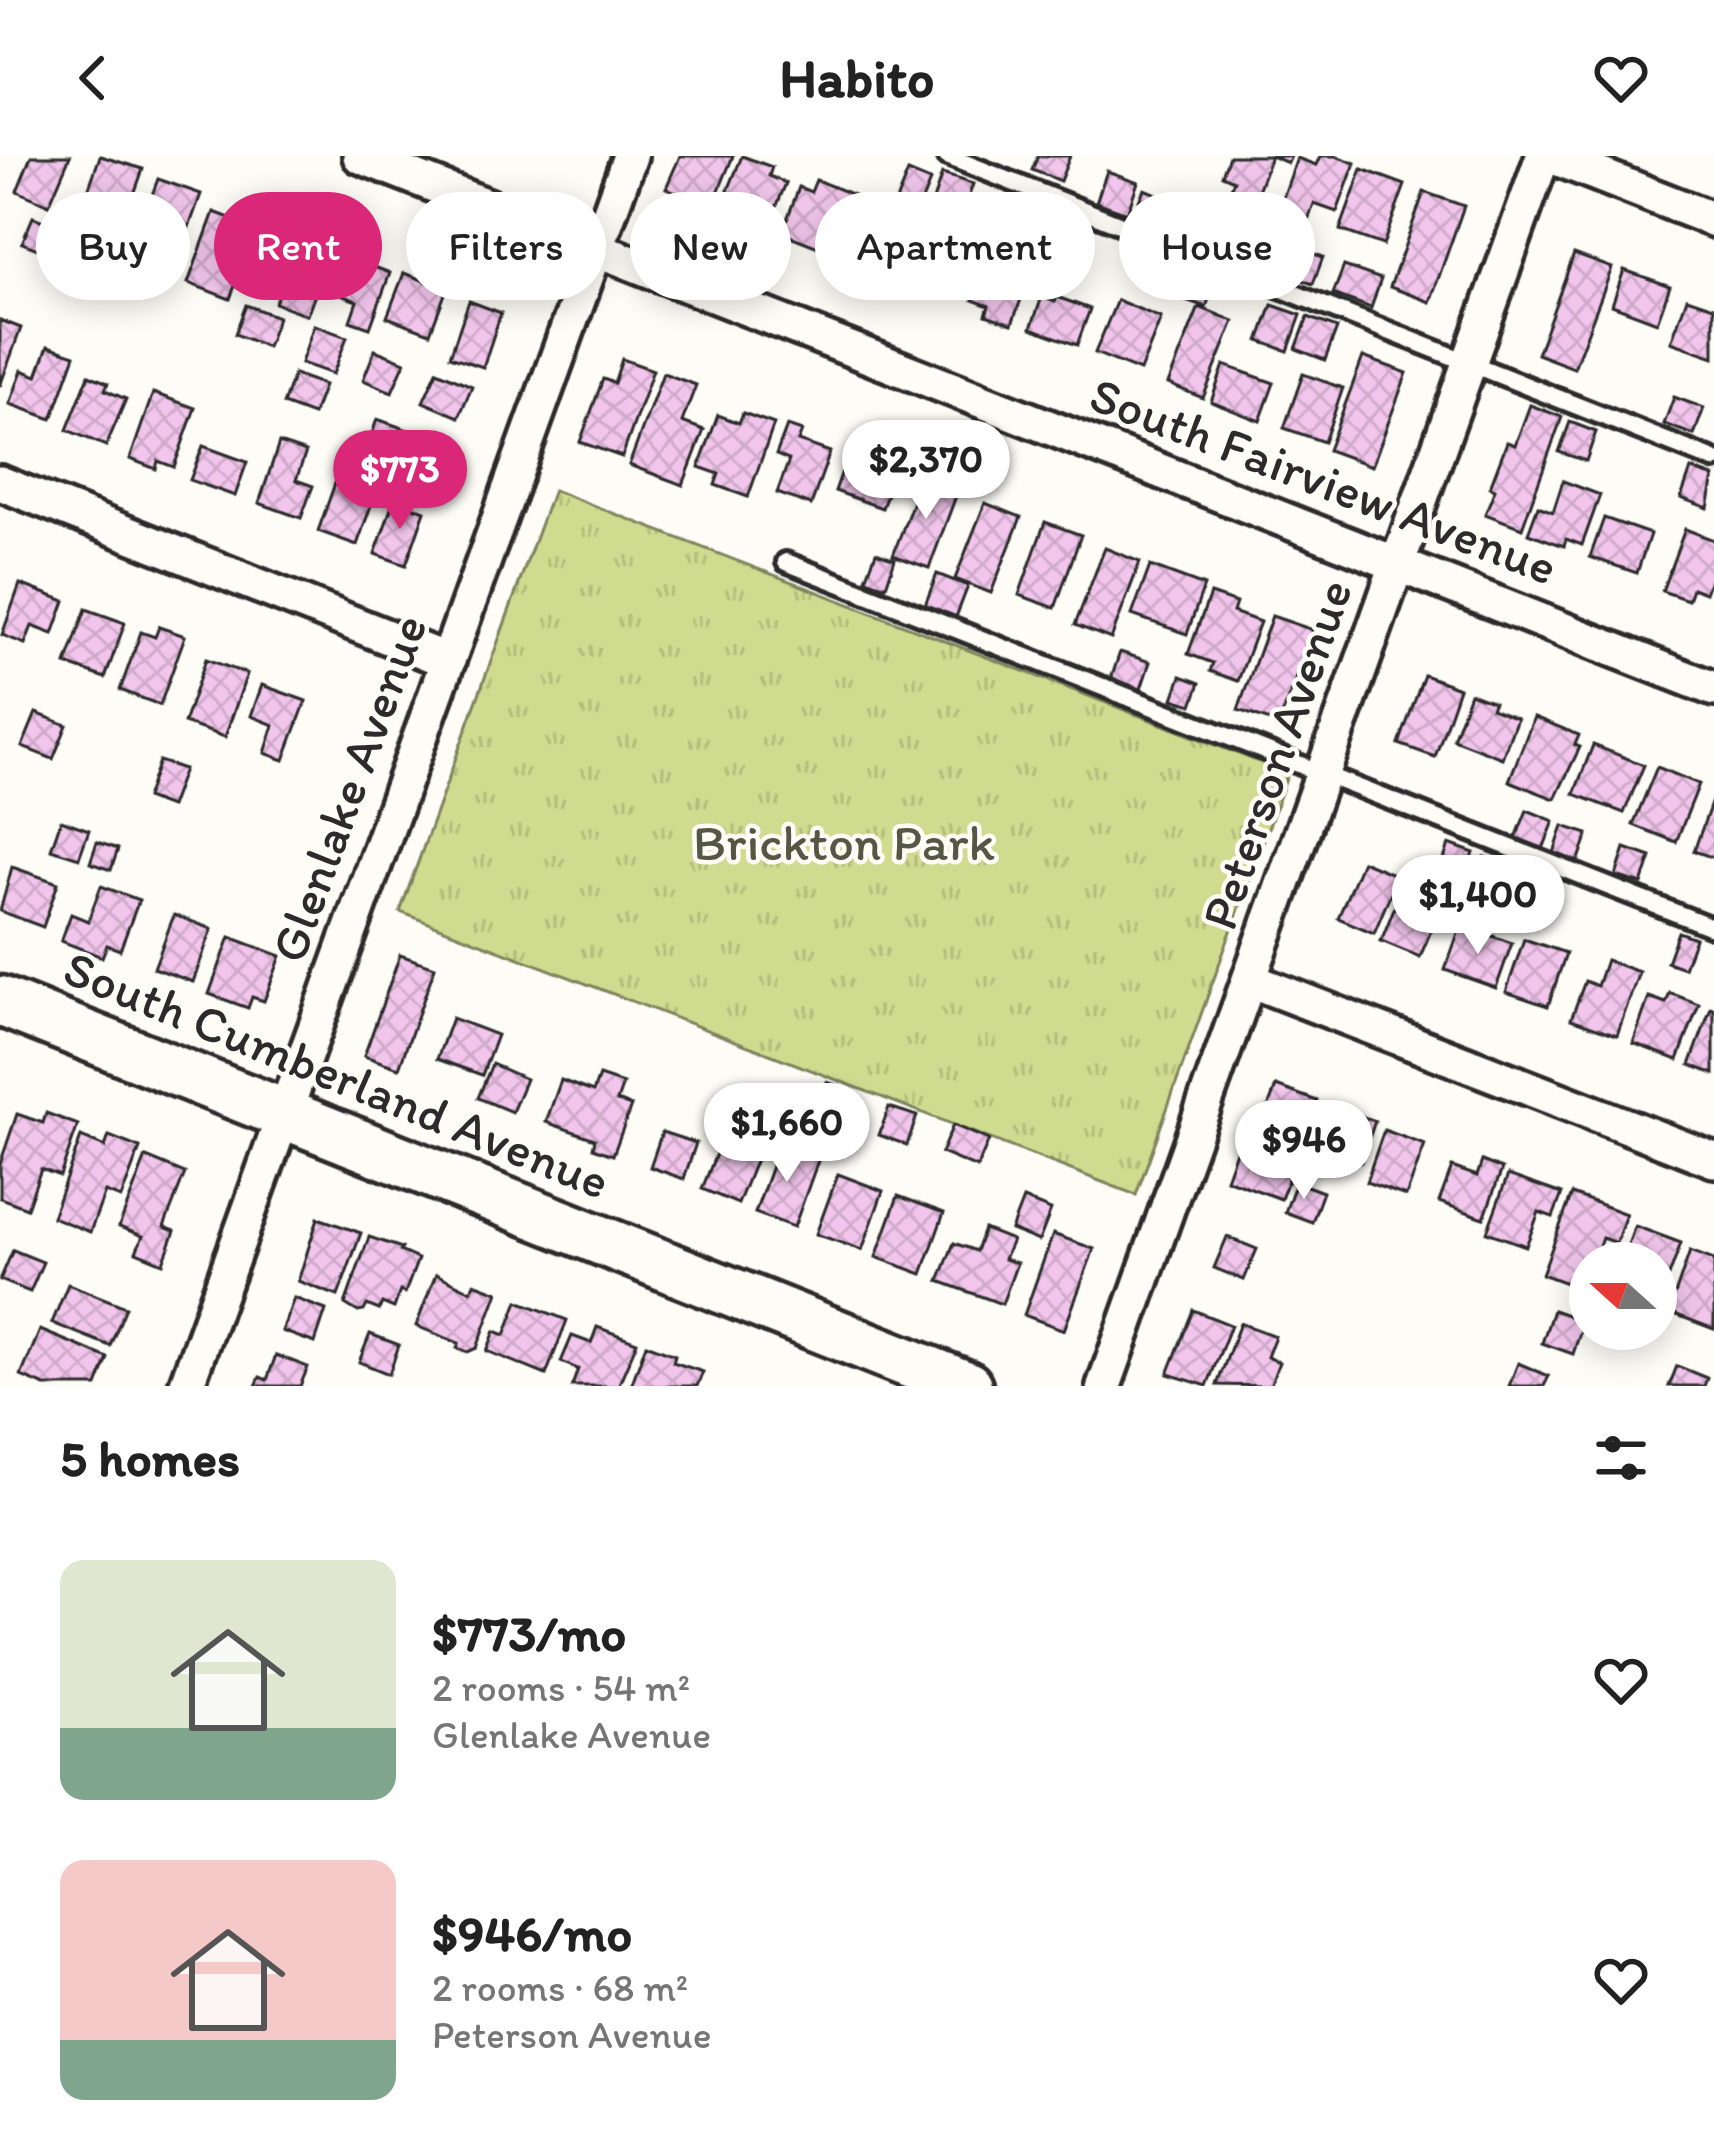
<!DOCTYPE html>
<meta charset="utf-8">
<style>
:root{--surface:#fff;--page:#f2f2f2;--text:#222;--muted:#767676;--accent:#db2777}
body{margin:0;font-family:Itim,sans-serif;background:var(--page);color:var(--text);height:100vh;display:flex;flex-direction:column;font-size:45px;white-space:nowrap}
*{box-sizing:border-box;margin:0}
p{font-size:39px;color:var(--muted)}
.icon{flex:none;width:66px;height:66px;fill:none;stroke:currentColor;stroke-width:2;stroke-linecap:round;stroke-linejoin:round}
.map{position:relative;height:1230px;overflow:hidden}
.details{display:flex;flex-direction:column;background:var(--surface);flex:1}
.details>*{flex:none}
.top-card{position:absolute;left:36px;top:36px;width:1644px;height:108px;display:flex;gap:24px}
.needle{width:78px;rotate:291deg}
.fabs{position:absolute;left:1569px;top:1086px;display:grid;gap:24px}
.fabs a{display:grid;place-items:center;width:108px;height:108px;border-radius:50%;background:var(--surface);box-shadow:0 6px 30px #0003;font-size:60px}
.price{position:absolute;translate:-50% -102px;padding:0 27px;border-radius:42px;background:#fff;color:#222;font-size:39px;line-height:78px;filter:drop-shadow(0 3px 6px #0008)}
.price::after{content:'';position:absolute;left:50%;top:72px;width:36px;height:27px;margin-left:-18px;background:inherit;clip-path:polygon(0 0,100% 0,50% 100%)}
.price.current{background:var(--accent);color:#fff}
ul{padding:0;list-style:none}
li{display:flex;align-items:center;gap:36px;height:300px;padding:0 60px}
li span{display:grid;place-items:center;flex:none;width:336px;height:240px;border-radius:24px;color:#555}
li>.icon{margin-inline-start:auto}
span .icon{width:144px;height:144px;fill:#fffc;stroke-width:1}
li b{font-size:51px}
h2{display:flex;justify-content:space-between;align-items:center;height:144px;padding:0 60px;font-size:51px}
.tag{padding:0 42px;border-radius:54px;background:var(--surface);box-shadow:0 6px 30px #0003;font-size:42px;line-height:108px}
.tag.current{background:var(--accent);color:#fff}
header{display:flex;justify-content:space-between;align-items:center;height:156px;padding:0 60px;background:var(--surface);font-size:54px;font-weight:700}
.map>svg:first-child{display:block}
</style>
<header><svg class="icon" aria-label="back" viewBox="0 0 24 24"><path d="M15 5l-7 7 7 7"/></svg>Habito<svg class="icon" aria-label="heart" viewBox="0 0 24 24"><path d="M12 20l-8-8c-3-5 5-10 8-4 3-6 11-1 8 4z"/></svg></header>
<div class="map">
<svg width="1714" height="1230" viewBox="0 0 1714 1230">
<defs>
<pattern id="park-tufts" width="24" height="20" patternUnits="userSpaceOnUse" patternTransform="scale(3)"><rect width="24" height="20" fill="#cfdc8f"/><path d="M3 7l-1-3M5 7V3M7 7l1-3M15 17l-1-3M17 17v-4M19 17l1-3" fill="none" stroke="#b2bd7c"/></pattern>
<pattern id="building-cross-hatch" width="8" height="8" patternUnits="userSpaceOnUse" patternTransform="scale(3)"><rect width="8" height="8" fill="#f2c6ec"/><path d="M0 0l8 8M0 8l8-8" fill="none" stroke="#d0aacb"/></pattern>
</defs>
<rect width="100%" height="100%" fill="#fdfcf7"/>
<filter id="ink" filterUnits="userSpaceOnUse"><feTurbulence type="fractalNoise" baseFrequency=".00833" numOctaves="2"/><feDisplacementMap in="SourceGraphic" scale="24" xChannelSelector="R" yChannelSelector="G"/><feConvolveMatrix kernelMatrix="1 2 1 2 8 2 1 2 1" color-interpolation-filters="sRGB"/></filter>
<g filter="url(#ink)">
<!-- park -->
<path fill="url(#park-tufts)" stroke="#7d845d" stroke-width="3" d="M553,334L1288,617L1136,1039L400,756Z"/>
<!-- building -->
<g fill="url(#building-cross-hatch)" stroke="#2b2b2b" stroke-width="3">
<path d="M31,0H70L49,49L17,35Z"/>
<path d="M100,0L143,13L122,72L80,57Z"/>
<path d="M680,0H733L712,51L666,32Z"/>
<path d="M742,0L772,11L769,20L786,27L768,71L721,52Z"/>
<path d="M1038,0H1070L1060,25L1032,14Z"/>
<path d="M1229,0H1291L1288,7L1271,0L1250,56L1225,47L1234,24L1222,19Z"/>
<path d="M1320,0H1336L1355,7L1337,56L1314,48L1308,64L1279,53L1297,2L1316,9Z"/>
<path d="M1362,13L1405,29L1383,89L1340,74Z"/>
<path d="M1107,15L1138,26L1127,57L1096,46Z"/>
<path d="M908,16L930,25L918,54L896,45Z"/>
<path d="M942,18L973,28L963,57L932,47Z"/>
<path d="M158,23L201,38L180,96L159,88L166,71L143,63Z"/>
<path d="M816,24L854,39L831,96L782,77L799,31L811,36Z"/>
<path d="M1144,33L1171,44L1160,70L1133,59Z"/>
<path d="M1424,36L1464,50L1430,146L1390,131Z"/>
<path d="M214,56L243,67L246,56L271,65L258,101L247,97L230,143L188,127Z"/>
<path d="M860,58L908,76L892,119L844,101Z"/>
<path d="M33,61L59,71L48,97L22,87Z"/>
<path d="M930,64L976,81L954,141L907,123Z"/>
<path d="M1239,67L1262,75L1251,105L1229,97Z"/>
<path d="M292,71L335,88L307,159L275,147L291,108L279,104Z"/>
<path d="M1293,90L1323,101L1313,128L1283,117Z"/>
<path d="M1145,98L1178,109L1169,136L1136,124Z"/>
<path d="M1574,98L1612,112L1574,212L1537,198Z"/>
<path d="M348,101L390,117L370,172L350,165L357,145L335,137Z"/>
<path d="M1344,110L1381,123L1371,152L1333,138Z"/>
<path d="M985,112L1027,127L1012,168L986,159L989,150L973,144Z"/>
<path d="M1187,113L1216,124L1206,151L1177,141Z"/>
<path d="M1624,114L1670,130L1657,166L1612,149Z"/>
<path d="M437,116L451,122L430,177L387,161L404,117L433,128Z"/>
<path d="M1042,141L1055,146L1057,141L1090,153L1077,189L1031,172Z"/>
<path d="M1687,142L1714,151V201L1671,186Z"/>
<path d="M1117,144L1161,162L1140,215L1095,197Z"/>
<path d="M469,145L501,157L483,211L450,200Z"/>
<path d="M246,149L278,161L267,191L235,178Z"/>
<path d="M1272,149L1301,159L1288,195L1259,185Z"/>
<path d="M1199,151L1234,165L1203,242L1168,228Z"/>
<path d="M1308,161L1337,172L1325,204L1296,193Z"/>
<path d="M0,164L21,172L0,230Z"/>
<path d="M314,169L347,181L333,218L301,207Z"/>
<path d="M48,190L75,199L52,263L10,248L22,214L37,220Z"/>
<path d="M375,194L405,206L392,236L363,224Z"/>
<path d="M1363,201L1407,217L1372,310L1328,294Z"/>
<path d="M622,203L653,214L622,301L580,286L603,223L614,227Z"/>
<path d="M1224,209L1274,227L1260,265L1211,246Z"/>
<path d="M437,215L472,230L459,261L423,246Z"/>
<path d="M663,217L696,229L682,266L704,274L683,329L629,309Z"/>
<path d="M294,218L324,229L313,259L283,248Z"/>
<path d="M1303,218L1343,232L1324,286L1284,272Z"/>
<path d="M89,219L108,227L105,234L126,243L106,290L67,274Z"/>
<path d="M153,237L195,252L174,311L158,305L156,313L130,303Z"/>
<path d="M1674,241L1704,252L1694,279L1664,268Z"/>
<path d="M1530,249L1562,261L1522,372L1485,358L1495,333L1490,331L1507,286L1515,289Z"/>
<path d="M743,257L774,268L748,341L715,329L719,318L699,311L718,259L739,267Z"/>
<path d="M377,263L408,274L397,304L367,293Z"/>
<path d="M1570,266L1596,276L1586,305L1559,296Z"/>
<path d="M787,270L802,275L798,285L830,296L811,349L777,337L789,304L776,299Z"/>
<path d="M413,276L436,285L426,313L403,304Z"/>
<path d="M279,287L306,296L296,324L313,330L301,362L259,347Z"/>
<path d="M203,290L247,306L235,340L190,324Z"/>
<path d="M850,293L897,310L882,352L835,335Z"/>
<path d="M1691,313L1714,321L1708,352L1681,342Z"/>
<path d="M361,317L380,324L357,389L318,375L338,319L358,326Z"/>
<path d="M923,319L959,332L929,412L893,399Z"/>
<path d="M1563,325L1600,339L1582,389L1566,383L1564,390L1528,377L1538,350L1553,356Z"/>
<path d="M394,344L425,355L406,409L375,398Z"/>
<path d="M985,347L1021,361L991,437L955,423Z"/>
<path d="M1604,362L1650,378L1637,417L1590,401Z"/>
<path d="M1045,366L1081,379L1055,452L1019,439Z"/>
<path d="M1685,373L1714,384V413L1705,437L1692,432L1688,444L1662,435Z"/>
<path d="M1105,392L1140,406L1111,483L1075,469Z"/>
<path d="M876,396L895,403L886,430L866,423Z"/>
<path d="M1150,410L1204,430L1187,478L1132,459Z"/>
<path d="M937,418L968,430L956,461L925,449Z"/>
<path d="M20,428L65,445L53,478L32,470L25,488L2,479Z"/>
<path d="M1210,438L1236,447L1233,456L1260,466L1238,525L1210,515L1213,507L1188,498Z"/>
<path d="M86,453L125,467L105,522L66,508Z"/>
<path d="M1272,460L1313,474L1279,568L1238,554Z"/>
<path d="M159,471L185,480L160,549L120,534L141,476L155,481Z"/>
<path d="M1120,496L1150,506L1141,533L1111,523Z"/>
<path d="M206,503L247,518L225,581L184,567Z"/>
<path d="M1424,519L1459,532L1435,601L1399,588Z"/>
<path d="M1181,520L1200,527L1192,549L1173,543Z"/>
<path d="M262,529L306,545L284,604L265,597L274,569L251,560Z"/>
<path d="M1470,537L1494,546L1491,552L1517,562L1502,602L1453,583Z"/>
<path d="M36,557L67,569L53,603L22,591Z"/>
<path d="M1534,561L1579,579L1575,589L1580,591L1555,643L1509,625Z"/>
<path d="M1593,589L1644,609L1624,657L1574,638Z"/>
<path d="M159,605L184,613L170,651L146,642Z"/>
<path d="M1657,611L1699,628L1676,686L1633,669Z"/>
<path d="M1714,639V702L1694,695Z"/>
<path d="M1527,654L1554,665L1543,693L1516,682Z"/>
<path d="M61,664L89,674L79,702L51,693Z"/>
<path d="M1563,670L1588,678L1578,706L1554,697Z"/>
<path d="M97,686L118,693L111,714L90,707Z"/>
<path d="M1449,688L1474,697L1463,728L1439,719Z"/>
<path d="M1625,692L1651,701L1642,728L1616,720Z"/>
<path d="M1485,701L1512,711L1501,741L1474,731Z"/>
<path d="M1362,705L1398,720L1374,777L1338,762Z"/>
<path d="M12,711L58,727L43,771L0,755Z"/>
<path d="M1405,725L1445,741L1420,801L1381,785Z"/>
<path d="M101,730L139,744L120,794L107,789L102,801L61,785L71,758L88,765Z"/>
<path d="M174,759L212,773L193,826L154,812Z"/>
<path d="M1461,769L1512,787L1496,832L1445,814Z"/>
<path d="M1678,776L1695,782L1684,812L1667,806Z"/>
<path d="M230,781L281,800L264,845L252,841L248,852L209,838Z"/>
<path d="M1524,783L1566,797L1548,850L1506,836Z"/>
<path d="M400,799L435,811L399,912L364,900Z"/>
<path d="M1606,804L1639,816L1617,879L1571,863L1585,825L1597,830Z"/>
<path d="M1670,837L1699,848L1678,904L1633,887L1649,841L1666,847Z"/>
<path d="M1711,852L1714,853V918L1690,909Z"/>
<path d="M452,862L497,879L482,919L437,903Z"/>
<path d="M492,908L526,923L512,956L478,942Z"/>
<path d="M599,920L623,928L617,945L631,950L613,999L593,992L595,983L546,966L561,924L593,936Z"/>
<path d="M827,926L852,935L841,966L816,958Z"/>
<path d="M1276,930L1317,945L1281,1043L1226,1023L1239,987L1253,992Z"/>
<path d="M1330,949L1375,965L1361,1006L1315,990Z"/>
<path d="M889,951L917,960L907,989L879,979Z"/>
<path d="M46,957L78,969L60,1020L41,1013L27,1052L0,1042V1008L17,958L43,967Z"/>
<path d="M953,969L989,984L977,1012L941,997Z"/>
<path d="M1384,974L1425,989L1406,1040L1366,1026Z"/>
<path d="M662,976L696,987L684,1023L650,1011Z"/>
<path d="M109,980L140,992L121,1042L105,1036L90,1076L52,1061L81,981L105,991Z"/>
<path d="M722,983L758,998L738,1048L702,1033Z"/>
<path d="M780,988L819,1002L794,1071L755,1057Z"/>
<path d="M146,1001L185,1017L164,1071L175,1075L163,1107L136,1096L143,1080L119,1071Z"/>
<path d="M1482,1005L1502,1013L1484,1062L1439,1046L1452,1011L1477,1020Z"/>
<path d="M838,1018L883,1035L862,1094L816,1078Z"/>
<path d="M1508,1019L1562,1038L1553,1061L1539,1056L1526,1090L1487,1076Z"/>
<path d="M1296,1026L1323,1036L1312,1066L1285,1056Z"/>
<path d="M1572,1038L1626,1058L1616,1087L1602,1082L1589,1116L1579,1112L1572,1129L1542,1118Z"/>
<path d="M898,1040L944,1057L922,1118L876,1101Z"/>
<path d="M1023,1043L1051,1054L1039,1085L1011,1074Z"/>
<path d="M318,1062L361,1077L338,1140L298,1125Z"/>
<path d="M1635,1070L1681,1087L1661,1142L1656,1140V1107H1621Z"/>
<path d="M984,1073L1012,1084L1004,1103L1017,1107L1002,1148L939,1125L954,1087L976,1095Z"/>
<path d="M1053,1078L1094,1093L1064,1174L1024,1159Z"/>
<path d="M369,1081L402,1092L400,1095L418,1103L405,1137L400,1135L394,1152L382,1147L379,1154L367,1149L364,1155L358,1156L345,1148Z"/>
<path d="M1227,1081L1257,1093L1244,1124L1214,1112Z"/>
<path d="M13,1094L43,1106L30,1136L0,1124Z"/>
<path d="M1690,1095L1714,1104V1173L1669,1156Z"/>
<path d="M436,1118L471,1135L474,1127L498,1136L477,1192L468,1196L457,1192L459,1187L416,1170Z"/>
<path d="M68,1128L126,1151L110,1190L52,1167Z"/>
<path d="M294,1142L326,1154L315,1187L282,1175Z"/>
<path d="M518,1145L567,1164L546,1219L487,1195L495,1175L505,1179Z"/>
<path d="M1193,1154L1231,1169L1207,1230L1168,1218Z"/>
<path d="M1553,1154L1584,1165L1573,1198L1542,1187Z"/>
<path d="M1240,1167L1275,1180L1267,1201L1279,1206L1270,1230L1217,1229Z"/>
<path d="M597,1171L637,1186L618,1230H572L578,1213L561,1206L572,1180L591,1187Z"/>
<path d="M1594,1173H1629L1622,1192L1592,1181Z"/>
<path d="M40,1174L108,1202L97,1230H45L21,1220Z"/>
<path d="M370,1178L399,1189L389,1218L359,1206Z"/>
<path d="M646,1188L675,1199L673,1206L703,1216L697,1230H631Z"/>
<path d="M276,1199L308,1211L300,1230H256L260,1221L267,1224Z"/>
<path d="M1518,1207L1549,1220L1544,1230H1509Z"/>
<path d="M1677,1210L1707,1222L1704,1230H1669Z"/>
</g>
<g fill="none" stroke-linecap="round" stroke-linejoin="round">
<!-- lane casing -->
<g stroke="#2b2b2b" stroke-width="26">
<g id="lane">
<path d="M947,0L1714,304"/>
<path d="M786,406L1714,772"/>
</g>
</g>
<!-- street casing -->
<g stroke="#2b2b2b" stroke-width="42">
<g id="street">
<path d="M360,0L1714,533"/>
<path d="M1551,0L1714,64"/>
<path d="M0,327L448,505"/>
<path d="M1250,824L1714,1004"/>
<path d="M186,1230L630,0"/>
<path d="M1104,1230L1543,0"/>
</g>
</g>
<!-- secondary casing -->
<g stroke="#2b2b2b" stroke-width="57">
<path id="secondary" d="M0,845L967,1230"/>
</g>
<!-- lane -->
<use href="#lane" stroke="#fdfcf7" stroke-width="16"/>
<!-- street -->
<use href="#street" stroke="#fdfcf7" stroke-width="33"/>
<!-- secondary -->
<use href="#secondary" stroke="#fdfcf7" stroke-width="48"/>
</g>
</g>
<g text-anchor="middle" stroke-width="9" stroke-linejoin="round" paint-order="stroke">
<!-- street labels -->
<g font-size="51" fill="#2b2b2b" stroke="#fdfcf7">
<text transform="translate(1324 324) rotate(21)" y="18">South Fairview Avenue</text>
<text transform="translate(1276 598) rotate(-71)" y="18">Peterson Avenue</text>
<text transform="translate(348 632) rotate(-70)" y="18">Glenlake Avenue</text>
<text transform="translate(337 918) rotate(22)" y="18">South Cumberland Avenue</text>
</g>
<!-- park labels -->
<g font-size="51" fill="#545744" stroke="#fdfcf7">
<text x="844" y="704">Brickton Park</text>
</g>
</g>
</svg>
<div class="fabs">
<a><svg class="needle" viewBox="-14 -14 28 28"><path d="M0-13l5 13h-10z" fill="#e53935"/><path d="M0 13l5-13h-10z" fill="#767676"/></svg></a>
</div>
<b class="price" style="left:926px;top:366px">$2,370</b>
<b class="price current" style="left:400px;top:376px">$773</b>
<b class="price" style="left:1478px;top:801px">$1,400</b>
<b class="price" style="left:787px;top:1029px">$1,660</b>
<b class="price" style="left:1304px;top:1046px">$946</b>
<div class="top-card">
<a class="tag">Buy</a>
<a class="tag current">Rent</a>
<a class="tag">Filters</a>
<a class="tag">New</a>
<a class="tag">Apartment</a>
<a class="tag">House</a>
</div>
</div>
<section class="details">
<h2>5 homes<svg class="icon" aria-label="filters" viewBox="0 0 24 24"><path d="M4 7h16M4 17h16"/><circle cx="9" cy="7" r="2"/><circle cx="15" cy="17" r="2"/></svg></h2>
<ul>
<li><span style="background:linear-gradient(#dfe7d0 70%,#7fa58c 0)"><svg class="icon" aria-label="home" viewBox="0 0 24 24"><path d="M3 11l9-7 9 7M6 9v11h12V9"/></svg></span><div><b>$773/mo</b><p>2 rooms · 54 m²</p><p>Glenlake Avenue</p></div><svg class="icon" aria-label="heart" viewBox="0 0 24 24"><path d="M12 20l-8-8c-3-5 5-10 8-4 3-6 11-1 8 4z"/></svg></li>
<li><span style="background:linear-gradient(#f6c9c9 75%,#7fa58c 0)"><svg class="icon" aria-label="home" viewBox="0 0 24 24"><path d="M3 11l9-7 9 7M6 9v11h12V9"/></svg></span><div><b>$946/mo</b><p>2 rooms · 68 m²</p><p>Peterson Avenue</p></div><svg class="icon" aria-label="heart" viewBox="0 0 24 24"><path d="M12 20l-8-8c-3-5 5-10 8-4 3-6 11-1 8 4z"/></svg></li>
</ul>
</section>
